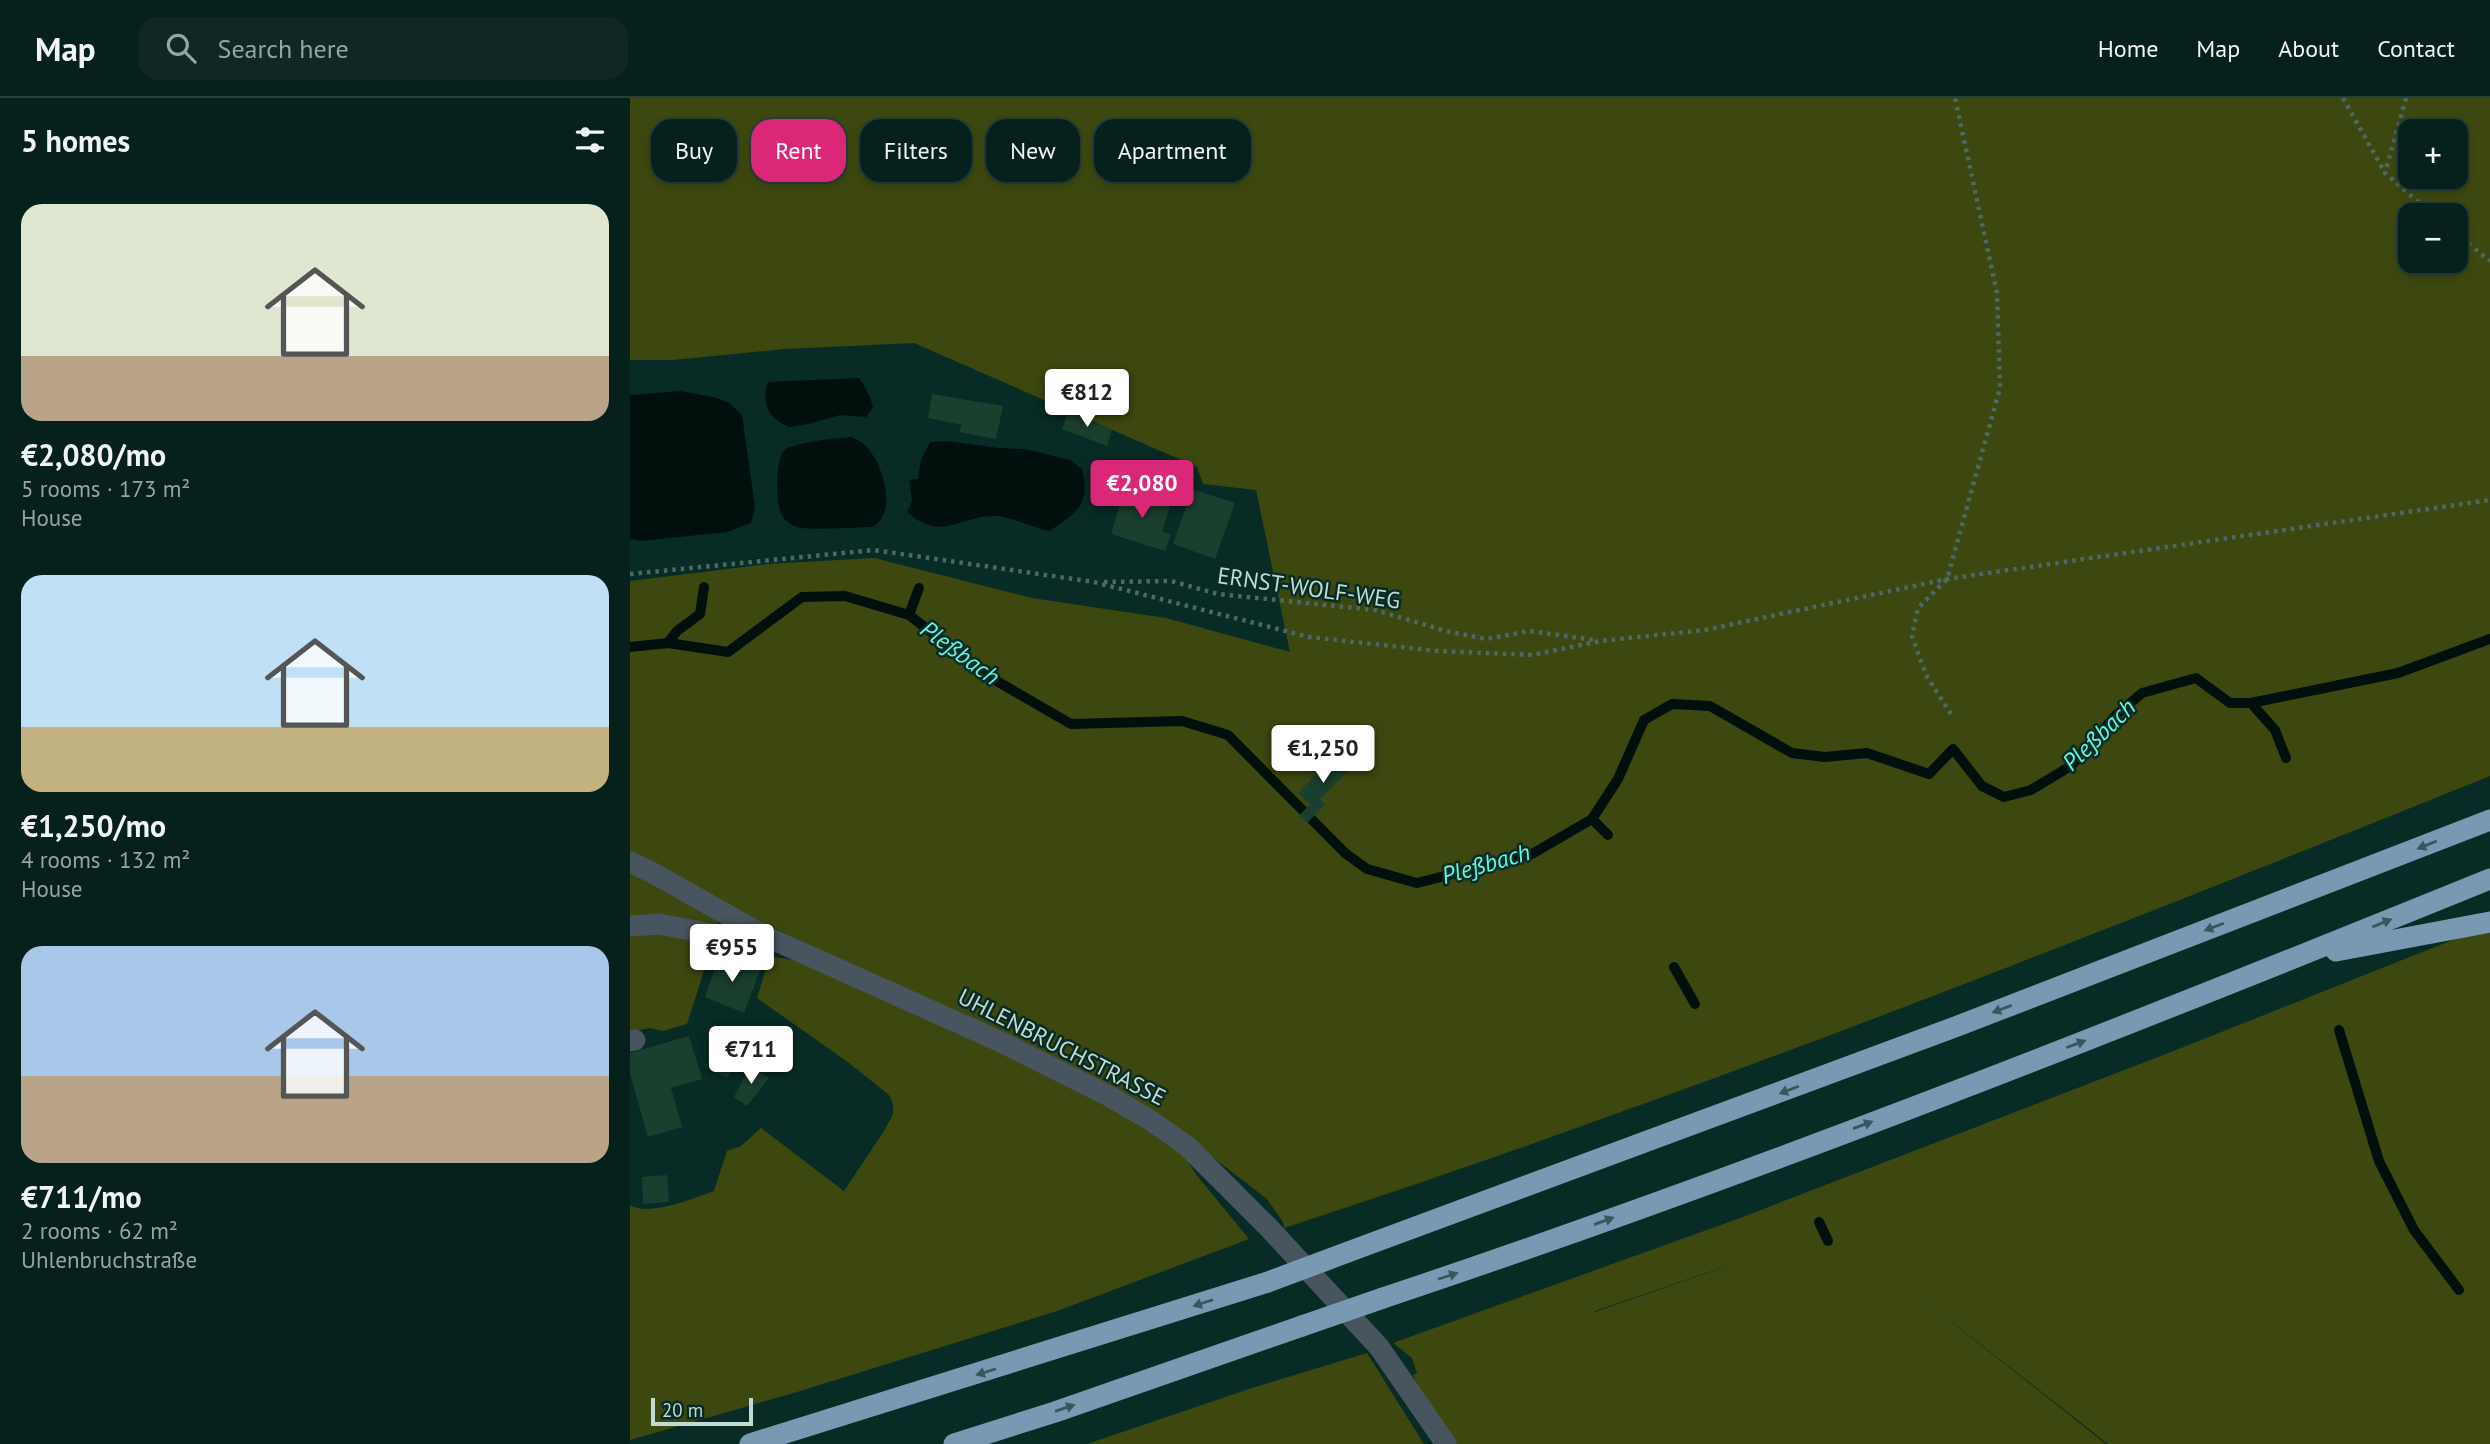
<!DOCTYPE html>
<meta charset="utf-8">
<style>
:root{--surface:#06201c;--page:#0f2825;--text:#f1f3f6;--muted:#98a3a3;--line:#273e3b;--accent:#db2777}
body{margin:0;font-family:"PT Sans",sans-serif;background:var(--page);color:var(--text);height:100vh;display:flex;flex-direction:column;font-size:26px;white-space:nowrap}
*{box-sizing:border-box;margin:0}
p{font-size:23px;color:var(--muted)}
.icon{flex:none;width:38px;height:38px;fill:none;stroke:currentColor;stroke-width:2;stroke-linecap:round;stroke-linejoin:round}
.map{position:relative;flex:1;overflow:hidden}
.side{display:flex;flex-direction:column;background:var(--surface);width:630px}
.side>*{flex:none}
.guide{position:absolute;left:21px;top:21px;width:665px;height:63px;display:flex;gap:14px}
.tools{position:absolute;left:1768px;top:21px;display:grid;gap:14px}
.tools a{display:grid;place-items:center;width:70px;height:70px;border-radius:14px;background:var(--surface);box-shadow:0 4px 10px #0003,0 0 0 2px var(--line);font-size:35px}
.scale{position:absolute;left:21px;bottom:18px;width:102px;box-sizing:border-box;padding-left:7px;border:4px solid #c2d9d4;border-top:0;font-size:19px;line-height:24px;white-space:nowrap;color:#c2d9d4;-webkit-text-stroke:5px #082b25;paint-order:stroke}
.price{position:absolute;translate:-50% -60px;padding:0 16px;border-radius:7px;background:#fff;color:#222;font-size:23px;line-height:46px;filter:drop-shadow(0 2px 4px #0008)}
.price::after{content:'';position:absolute;left:50%;top:42px;width:21px;height:16px;margin-left:-10px;background:inherit;clip-path:polygon(0 0,100% 0,50% 100%)}
.price.selected{background:var(--accent);color:#fff}
ul{padding:0;list-style:none}
li{display:grid;align-content:center;gap:14px;height:371px;padding:0 21px}
li span{display:grid;place-items:center;height:217px;border-radius:21px;color:#555}
li>.icon{margin-inline-start:auto}
span .icon{width:126px;height:126px;fill:#fffc;stroke-width:1}
li b{font-size:30px}
h2{display:flex;justify-content:space-between;align-items:center;height:84px;padding:0 21px;font-size:30px}
.tag{padding:0 24px;border-radius:21px;background:var(--surface);box-shadow:0 4px 10px #0003,0 0 0 2px var(--line);font-size:24px;line-height:63px}
.tag.selected{background:var(--accent);color:#fff}
header{display:flex;align-items:center;gap:42px;box-sizing:border-box;height:98px;padding:0 35px;background:var(--surface);border-bottom:2px solid var(--line)}
header strong{font-size:33px}
nav{display:flex;gap:38px;margin-inline-start:auto;font-size:24px}
.search{width:490px;height:63px;background:var(--page);display:flex;align-items:center;gap:18px;box-sizing:border-box;padding:0 24px;border-radius:21px;color:var(--muted);font-size:26px}
main{display:flex;flex:1;min-height:0}
.map>svg:first-child{display:block}
</style>
<header>
<strong>Map</strong>
<div class="search"><svg class="icon" aria-label="search" viewBox="0 0 24 24"><circle cx="10" cy="10" r="6"/><path d="M15 15l6 6"/></svg>Search here</div>
<nav><a>Home</a><a>Map</a><a>About</a><a>Contact</a></nav>
</header>
<main>
<section class="side">
<h2>5 homes<svg class="icon" aria-label="filters" viewBox="0 0 24 24"><path d="M4 7h16M4 17h16"/><circle cx="9" cy="7" r="2"/><circle cx="15" cy="17" r="2"/></svg></h2>
<ul>
<li><span style="background:linear-gradient(#dfe7d0 70%,#b9a48a 0)"><svg class="icon" aria-label="home" viewBox="0 0 24 24"><path d="M3 11l9-7 9 7M6 9v11h12V9"/></svg></span><div><b>€2,080/mo</b><p>5 rooms · 173 m²</p><p>House</p></div></li>
<li><span style="background:linear-gradient(#bfe0f5 70%,#c2b280 0)"><svg class="icon" aria-label="home" viewBox="0 0 24 24"><path d="M3 11l9-7 9 7M6 9v11h12V9"/></svg></span><div><b>€1,250/mo</b><p>4 rooms · 132 m²</p><p>House</p></div></li>
<li><span style="background:linear-gradient(#a9c7e8 60%,#b9a48a 0)"><svg class="icon" aria-label="home" viewBox="0 0 24 24"><path d="M3 11l9-7 9 7M6 9v11h12V9"/></svg></span><div><b>€711/mo</b><p>2 rooms · 62 m²</p><p>Uhlenbruchstraße</p></div></li>
</ul>
</section>
<div class="map">
<svg width="1860" height="1346" viewBox="0 0 1860 1346">
<rect width="100%" height="100%" fill="#082b25"/>
<!-- green -->
<g fill="#3d4810" fill-rule="evenodd">
<path d="M0,0H1860V678C1462,838 1062,997 654,1130L653,1124L637,1101L538,1025L351,926L111,815L0,756V483L138,466L244,460L402,500L536,520L660,554L626,392L573,386L567,369L284,245L155,251L43,262H0ZM1780,33H1825V79H1780ZM1780,117H1825V163H1780Z"/>
<path d="M0,771L89,823L86,831L0,819Z"/>
<path d="M1860,832V1346H1478L1280,1191L1476,1346H825L788,1290L783,1277L787,1275L782,1260L763,1245L1110,1120L1541,954L1825,841ZM1140,1153L965,1214V1213Z"/>
<path d="M10,833L83,844L57,926L33,933L20,930L0,934V834Z"/>
<path d="M140,858L168,863L309,923L494,1016L554,1057L565,1075L619,1141L427,1213L167,1294L0,1342V1107C18,1119 65,1100 84,1093L97,1053L111,1048L131,1030L214,1093L254,1033L263,1016V1006L259,997L219,965L127,900Z"/>
<path d="M737,1255L794,1346H457L622,1290Z"/>
</g>
<!-- water -->
<g fill="#01100d">
<path d="M229,280L240,298L243,310L236,319L210,317L178,326L159,329C138,320 131,305 138,284Z"/>
<path d="M50,293L83,299L99,305L112,317L125,409L121,425L97,434L10,443L0,441V297Z"/>
<path d="M222,339C226,342 233,344 236,348C253,366 268,413 243,429C227,429 179,433 167,429C161,427 154,422 151,416C146,404 145,362 154,353C162,344 208,340 222,339Z"/>
<path d="M316,343L369,350L395,351L440,362L452,371C461,406 447,415 419,433C402,429 382,419 365,418C330,417 312,445 277,414L282,402L279,382L288,381L291,362L300,344Z"/>
</g>
<g fill="none" stroke-linecap="round" stroke-linejoin="round">
<!-- stream -->
<g stroke="#01100d" stroke-width="10">
<path d="M279,517L289,490"/>
<path d="M38,545L47,533L70,516L74,489"/>
<path d="M0,549L38,545L98,554L172,499L215,498L279,517L358,578L441,626L552,623L598,637L715,755L737,771L787,785L902,756L962,721L988,681L1014,622L1042,606L1080,608L1162,655L1195,659L1237,655L1299,676L1323,651L1352,688L1374,699L1401,692L1441,668L1486,617L1512,595L1566,580L1600,605H1621L1768,575L1860,541"/>
<path d="M1621,605L1645,632L1656,660"/>
<path d="M962,721L978,737"/>
<path d="M1044,869L1065,906"/>
<path d="M1709,932L1749,1063L1784,1132L1829,1192"/>
<path d="M1189,1124L1198,1143"/>
</g>
</g>
<!-- building -->
<g fill="#1b3f2e">
<path d="M302,296L373,308L366,341L329,334L332,327L298,320Z"/>
<path d="M438,314L482,332L477,348L432,331Z"/>
<path d="M495,390L541,405L532,434L541,436L535,453L481,436Z"/>
<path d="M562,391L605,405L585,461L543,446Z"/>
<path d="M709,653L723,668L690,701L695,707L677,725L669,718L680,706L668,695Z"/>
<path d="M90,857L130,872L114,915L75,899Z"/>
<path d="M59,938L72,981L41,990L52,1029L18,1039L0,976V955Z"/>
<path d="M88,956L105,965L97,980L80,971Z"/>
<path d="M120,968L139,980L117,1008L104,999Z"/>
<path d="M37,1077L39,1104L13,1106L12,1079Z"/>
</g>
<g fill="none" stroke-linecap="round" stroke-linejoin="round">
<!-- path -->
<g stroke="#4c6a65" stroke-width="4.5" stroke-dasharray="3.5 5" stroke-linecap="butt">
<path d="M1713,0L1755,75"/>
<path d="M1776,0L1755,75L1803,117"/>
<path d="M1825,135L1860,163"/>
<path d="M0,476L244,452L464,484L679,539L808,553L903,557L970,543L1075,532L1317,481L1860,402"/>
<path d="M474,484L541,483L588,496L745,512L816,533L856,541L899,533L965,542"/>
<path d="M1321,616L1296,577L1282,538L1288,510L1317,481L1370,290L1367,195L1325,0"/>
</g>
<!-- minor -->
<g stroke="#48555f" stroke-width="21">
<path d="M0,764L23,775L135,838L371,944L477,997L520,1022L557,1048L639,1130L749,1249L816,1346"/>
<path d="M0,828L29,826L86,837L133,838"/>
<path d="M0,943L5,942"/>
</g>
<!-- highway -->
<g stroke="#7899b1" stroke-width="21">
<path d="M1706,853L1860,824"/>
<path d="M718,1154L1325,929L1860,722"/>
<path d="M753,1200C1127,1075 1495,929 1860,781"/>
<path d="M120,1346L638,1184"/>
<path d="M324,1346L425,1314L672,1228"/>
</g>
<!-- highway-bridge -->
<g stroke="#7899b1" stroke-width="21">
<path d="M638,1184L718,1154"/>
<path d="M672,1228L753,1200"/>
</g>
</g>
<!-- one-way arrows -->
<defs><path id="oneway-solid" d="M-6-.8H1V-3.2L6.5 0L1 3.2V.8H-6Z" transform="scale(1.75)"/></defs>
<g fill="#35575d">
<use href="#oneway-solid" transform="translate(1797 747) rotate(158)"/>
<use href="#oneway-solid" transform="translate(1752 825) rotate(-22)"/>
<use href="#oneway-solid" transform="translate(1584 829) rotate(159)"/>
<use href="#oneway-solid" transform="translate(1372 911) rotate(159)"/>
<use href="#oneway-solid" transform="translate(1446 946) rotate(-21)"/>
<use href="#oneway-solid" transform="translate(1159 992) rotate(159)"/>
<use href="#oneway-solid" transform="translate(1233 1027) rotate(-20)"/>
<use href="#oneway-solid" transform="translate(974 1123) rotate(-20)"/>
<use href="#oneway-solid" transform="translate(818 1178) rotate(-18)"/>
<use href="#oneway-solid" transform="translate(573 1205) rotate(162)"/>
<use href="#oneway-solid" transform="translate(356 1274) rotate(163)"/>
<use href="#oneway-solid" transform="translate(435 1310) rotate(-19)"/>
</g>
<g text-anchor="middle" stroke-width="5" stroke-linejoin="round" paint-order="stroke">
<!-- street labels -->
<g font-size="23" fill="#c2d9d4" stroke="#082b25">
<text transform="translate(679 490) rotate(8)" y="8">ERNST-WOLF-WEG</text>
<text transform="translate(432 949) rotate(27)" y="8">UHLENBRUCHSTRASSE</text>
</g>
<!-- water labels -->
<g font-size="24" font-style="italic" fill="#64f6de" stroke="#082b25">
<text transform="translate(330 555) rotate(36)" y="8">Pleßbach</text>
<text transform="translate(1469 637) rotate(-44)" y="8">Pleßbach</text>
<text transform="translate(856 766) rotate(-16)" y="8">Pleßbach</text>
</g>
</g>
</svg>
<div class="tools">
<a>+</a>
<a>−</a>
</div>
<div class="scale">20 m</div>
<b class="price" style="left:457px;top:331px">€812</b>
<b class="price selected" style="left:512px;top:422px">€2,080</b>
<b class="price" style="left:693px;top:687px">€1,250</b>
<b class="price" style="left:102px;top:886px">€955</b>
<b class="price" style="left:121px;top:988px">€711</b>
<div class="guide">
<a class="tag">Buy</a>
<a class="tag selected">Rent</a>
<a class="tag">Filters</a>
<a class="tag">New</a>
<a class="tag">Apartment</a>
</div>
</div>
</main>
